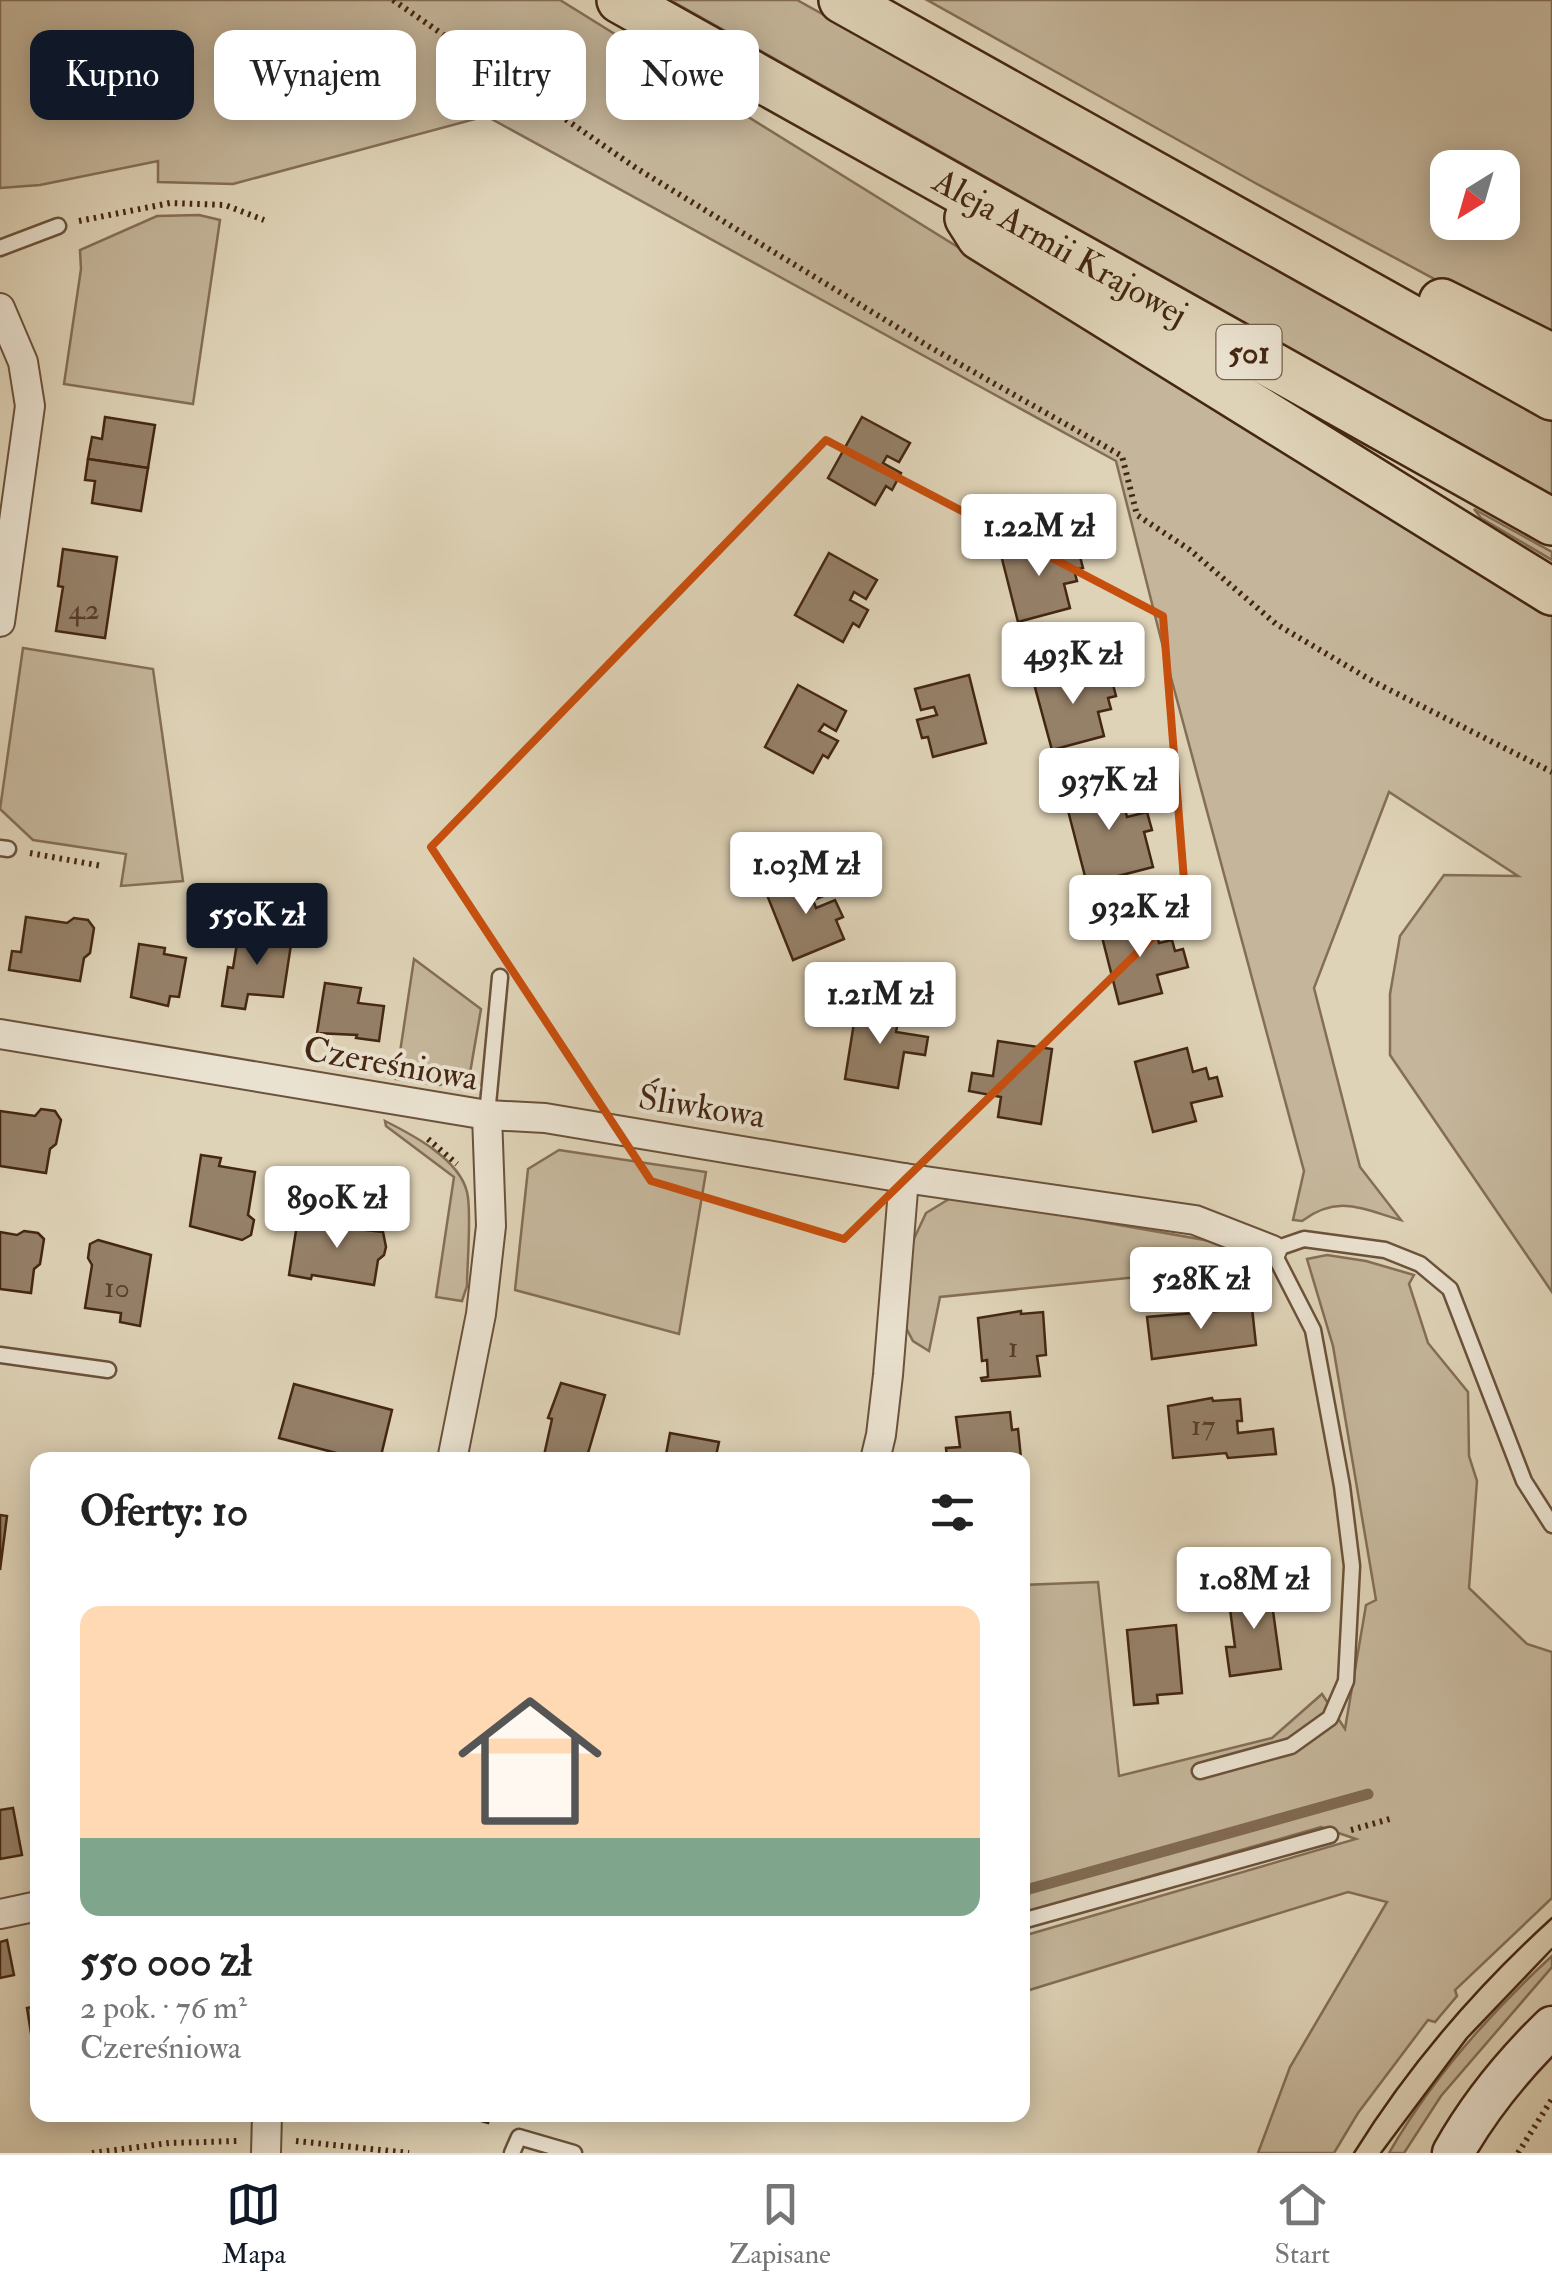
<!DOCTYPE html>
<html lang="pl">
<meta charset="utf-8">
<style>
:root{--surface:#fff;--page:#f2f2f2;--text:#222;--muted:#767676;--line:#e0e0e0;--accent:#111827}
body{margin:0;font-family:"IM FELL Double Pica",serif;background:var(--page);color:var(--text);height:100vh;display:flex;flex-direction:column;font-size:38px;white-space:nowrap}
*{box-sizing:border-box;margin:0}
p{font-size:32px;color:var(--muted)}
.icon{flex:none;width:55px;height:55px;fill:none;stroke:currentColor;stroke-width:2;stroke-linecap:round;stroke-linejoin:round}
.map{position:relative;flex:1;overflow:hidden}
.drawer{position:absolute;left:30px;top:1452px;width:1000px;height:670px;display:flex;flex-direction:column;background:var(--surface);border-radius:20px;box-shadow:0 5px 25px #0003}
.drawer>*{flex:none}
.guide{position:absolute;left:30px;top:30px;width:1000px;height:90px;display:flex;gap:20px}
.needle{width:65px;rotate:217deg}
.fabs{position:absolute;left:1430px;top:150px;display:grid;gap:20px}
.fabs a{display:grid;place-items:center;width:90px;height:90px;border-radius:20px;background:var(--surface);box-shadow:0 5px 25px #0003;font-size:50px}
.price{position:absolute;translate:-50% -85px;padding:0 22px;border-radius:10px;background:#fff;color:#222;font-size:32px;line-height:65px;filter:drop-shadow(0 2px 5px #0008)}
.price::after{content:'';position:absolute;left:50%;top:60px;width:30px;height:22px;margin-left:-15px;background:inherit;clip-path:polygon(0 0,100% 0,50% 100%)}
.price.selected{background:var(--accent);color:#fff}
ul{padding:0;list-style:none}
li{display:grid;align-content:center;gap:20px;height:530px;padding:0 50px}
li span{display:grid;place-items:center;height:310px;border-radius:20px;color:#555}
li>.icon{margin-inline-start:auto}
span .icon{width:180px;height:180px;fill:#fffc;stroke-width:1}
li b{font-size:42px}
h2{display:flex;justify-content:space-between;align-items:center;height:120px;padding:0 50px;font-size:42px}
.pill{padding:0 35px;border-radius:20px;background:var(--surface);box-shadow:0 5px 25px #0003;font-size:35px;line-height:90px}
.pill.selected{background:var(--accent);color:#fff}
.tab-bar{display:flex;justify-content:space-around;align-items:center;height:140px;border-top:2px solid var(--line);background:var(--surface);font-size:28px;color:var(--muted)}
.tab-bar a{display:grid;justify-items:center;gap:5px}
.tab-bar .selected{color:var(--accent)}
.map>svg:first-child{display:block}
</style>
<div class="map">
<svg width="1552" height="2153" viewBox="0 0 1552 2153">
<rect width="100%" height="100%" fill="#dfd3b7"/>
<filter id="stains"><feTurbulence type="fractalNoise" baseFrequency=".002" numOctaves="4"/><feColorMatrix values="0 0 0 0 .2 0 0 0 0 .09 0 0 0 0 .02 0 0 0 .5 -.17"/></filter>
<radialGradient id="worn" r=".72"><stop offset=".6" stop-color="#630" stop-opacity="0"/><stop offset="1" stop-color="#630" stop-opacity=".3"/></radialGradient>
<!-- green -->
<g fill="#c5b69b" stroke="#846e56" stroke-width="2.5" fill-rule="evenodd">
<path d="M0,0H560L1552,616V1292L1390,1055V994L1400,936L1444,875L1518,876L1389,792L1314,988L1360,1167L1401,1220C1362,1209 1338,1194 1302,1221L1293,1220L1304,1171L1166,659L1116,461L486,116L233,184L158,182V161L40,185L0,188Z"/>
<path d="M670,0H797L1548,417L1552,420V495Z"/>
<path d="M927,0H1552V342L1257,184ZM1448,168H1502V222H1448Z"/>
<path d="M199,215L220,220L193,404L64,384L81,269L80,250L157,216Z"/>
<path d="M1474,509L1552,552V560L1481,518Z"/>
<path d="M23,648L153,669L183,881L121,886L126,854L33,840L0,809Z"/>
<path d="M414,959L481,1009L470,1073L440,1085L396,1079Z"/>
<path d="M385,1121C413,1135 459,1159 467,1192C472,1211 467,1264 467,1286L462,1301L436,1297L454,1177L386,1126Z"/>
<path d="M559,1150L706,1172L679,1334L515,1290L528,1169Z"/>
<path d="M954,1196L1233,1245L1253,1255L1247,1266L940,1297L929,1351L913,1341L904,1324L912,1243L926,1213Z"/>
<path d="M1327,1255L1366,1261L1414,1275L1409,1284L1428,1343L1468,1392L1469,1456L1477,1481L1469,1588L1527,1644L1552,1652V1898L1455,1990L1457,1996L1435,2022L1428,2020L1358,2113L1334,2153H1258L1290,2067L1387,1902L1348,1892L1023,1992V1936L1356,1839L1321,1827L1023,1913L1022,1585L1098,1582L1119,1776L1272,1738L1322,1694L1345,1729L1366,1605L1376,1600L1333,1346L1307,1259Z"/>
<path d="M1552,1956V1967L1441,2096L1404,2153H1389C1431,2080 1490,2013 1552,1956Z"/>
</g>
<g fill="none" stroke-linecap="round" stroke-linejoin="round">
<!-- stream -->
<path stroke="#816b53" stroke-width="11" d="M1022,1891L1368,1794"/>
</g>
<!-- building -->
<g fill="#958068" stroke="#442712" stroke-width="2.5">
<path d="M105,417L155,425L148,468L88,459L92,437L102,439Z"/>
<path d="M862,417L910,443L899,462L887,456L883,463L901,473L892,490L886,486L875,505L828,478Z"/>
<path d="M88,459L148,468L141,511L92,503L95,481L85,480Z"/>
<path d="M1042,540L1047,557L1078,549L1083,568L1074,570L1077,581L1064,584L1070,608L1018,622L1000,551Z"/>
<path d="M63,549L117,557L105,638L56,631L63,587L58,586Z"/>
<path d="M829,553L877,580L866,599L854,592L850,600L868,610L859,627L853,623L843,642L795,615Z"/>
<path d="M1076,668L1081,686L1111,677L1116,696L1108,698L1111,709L1098,712L1104,736L1052,750L1033,680Z"/>
<path d="M969,675L986,743L933,757L928,737L922,738L917,720L937,715L934,707L921,710L915,689Z"/>
<path d="M798,685L846,711L836,731L824,724L819,731L838,741L828,758L823,755L813,773L765,747Z"/>
<path d="M1130,782L1136,806L1125,809L1127,817L1147,812L1152,830L1144,832L1153,867L1087,884L1065,799Z"/>
<path d="M817,874L826,895L813,900L816,908L835,900L843,917L836,920L844,939L793,960L767,895Z"/>
<path d="M26,917L67,923L74,918L88,920L94,928L90,953L84,958L80,981L9,970L12,951L21,952Z"/>
<path d="M1153,920L1159,943L1172,940L1175,951L1183,949L1188,967L1157,975L1162,993L1119,1004L1101,933Z"/>
<path d="M239,931L292,938L283,997L248,994L245,1009L222,1006L228,967L233,968Z"/>
<path d="M139,944L165,948L164,954L186,958L179,997L170,996L168,1006L131,997Z"/>
<path d="M325,983L361,988L358,1003L384,1006L379,1041L356,1038L357,1035L317,1033Z"/>
<path d="M857,1004L900,1011L896,1032L928,1037L925,1055L904,1052L898,1088L845,1079Z"/>
<path d="M998,1041L1052,1049L1041,1124L998,1117L1001,1097L969,1091L972,1073L993,1076Z"/>
<path d="M1187,1048L1193,1072L1206,1068L1209,1079L1217,1077L1222,1096L1191,1103L1196,1121L1153,1132L1135,1062Z"/>
<path d="M41,1109L55,1111L61,1120L56,1144L50,1149L46,1173L0,1166V1111L35,1116Z"/>
<path d="M201,1155L221,1158L219,1166L255,1172L248,1215L254,1220L251,1235L242,1240L190,1226Z"/>
<path d="M298,1218L335,1224L336,1218L366,1223L365,1230L383,1232L386,1247L384,1255L378,1260L374,1285L312,1275L311,1279L289,1275Z"/>
<path d="M24,1231L38,1233L44,1239L40,1264L34,1269L31,1293L0,1289V1232L17,1235Z"/>
<path d="M98,1240L151,1255L140,1326L120,1322L121,1313L85,1308L92,1265L88,1258L90,1244Z"/>
<path d="M1252,1308L1256,1345L1152,1359L1147,1317Z"/>
<path d="M1021,1311V1314L1043,1312L1046,1355L1037,1356L1040,1376L982,1381L981,1378L988,1377L987,1360L982,1361L978,1318Z"/>
<path d="M561,1383L605,1395L586,1460H543L552,1419L548,1418Z"/>
<path d="M294,1384L392,1410L380,1460H363L279,1438Z"/>
<path d="M1212,1398L1213,1401L1240,1399L1242,1421H1237L1238,1433L1273,1429L1276,1454L1228,1458L1226,1453L1173,1458L1168,1406Z"/>
<path d="M1010,1412L1012,1430L1018,1429L1021,1458L947,1460L946,1448L960,1447L956,1417Z"/>
<path d="M670,1433L719,1442L715,1460H665Z"/>
<path d="M0,1515L7,1516L0,1570Z"/>
<path d="M1278,1587L1281,1610L1273,1611L1281,1669L1230,1676L1226,1647H1235L1228,1594Z"/>
<path d="M1176,1625L1182,1693L1157,1695L1158,1703L1134,1705L1127,1630Z"/>
<path d="M13,1808L22,1855L0,1859V1810Z"/>
<path d="M7,1940L14,1975L0,1978V1942Z"/>
<path d="M38,2006V2051L34,2052L27,2008Z"/>
<path d="M460,2115H490L488,2123Z"/>
</g>
<g fill="none" stroke-linecap="round" stroke-linejoin="round">
<!-- service casing -->
<g stroke="#6b523b" stroke-width="19">
<g id="service">
<path d="M0,248L58,226"/>
<path d="M0,848L8,849"/>
<path d="M487,1115L500,977"/>
<path d="M0,1355L108,1370"/>
<path d="M1200,1771L1291,1746L1330,1718L1346,1681L1352,1566L1342,1486L1313,1330L1272,1250L1304,1239L1385,1250L1420,1264L1450,1289L1524,1481L1552,1525"/>
<path d="M1022,1921L1330,1835"/>
<path d="M512,2153L519,2137L574,2153"/>
</g>
</g>
<!-- minor casing -->
<g stroke="#6b523b" stroke-width="32">
<g id="minor">
<path d="M0,308L23,362L30,406L0,622"/>
<path d="M0,1034L487,1115L545,1118L904,1178L1195,1220L1272,1250"/>
<path d="M452,1460L481,1314L491,1226L487,1115"/>
<path d="M875,1460L881,1435L888,1375L904,1178"/>
<path d="M0,1914L38,1906"/>
<path d="M266,2153L267,2115"/>
</g>
</g>
<!-- secondary casing -->
<g stroke="#442712" stroke-width="45">
<path id="secondary" d="M1453,2153C1480,2105 1513,2065 1552,2027"/>
</g>
<!-- primary casing -->
<g stroke="#442712" stroke-width="50">
<g id="primary">
<path id="s1" d="M620,0L1552,522"/>
<path d="M842,0L1552,397"/>
<path d="M968,218L980,237L1552,592"/>
<path d="M1442,302L1552,357"/>
</g>
</g>
<!-- path -->
<g stroke="#442712" stroke-width="6" stroke-dasharray="2.5 5" stroke-linecap="butt">
<path d="M393,0L636,168L928,346L1122,456L1137,515L1190,550L1276,624L1374,682L1552,772"/>
<path d="M79,221L170,203L225,205L264,220"/>
<path d="M30,853L102,866"/>
<path d="M428,1139L457,1164"/>
<path d="M1351,1830L1393,1818"/>
<path d="M296,2141L409,2153"/>
<path d="M92,2153L169,2143L238,2141"/>
<path d="M1518,2153L1552,2099"/>
</g>
<!-- service -->
<use href="#service" stroke="#eae2d0" stroke-width="14"/>
<!-- minor -->
<use href="#minor" stroke="#eae2d0" stroke-width="28"/>
<!-- secondary -->
<use href="#secondary" stroke="#eae2d0" stroke-width="40"/>
<!-- primary -->
<use href="#primary" stroke="#dfd3b7" stroke-width="45"/>
<!-- tram -->
<g stroke="#442712" stroke-width="2.5">
<path d="M1354,2153C1408,2066 1476,1987 1552,1918"/>
<path d="M1381,2153L1467,2038L1552,1949"/>
</g>
</g>
<!-- marked area -->
<path fill="none" stroke="#c74f0d" stroke-width="8" stroke-linejoin="round" d="M826,440L1163,616L1186,905L844,1239L651,1181L431,847Z"/>
<g text-anchor="middle" stroke-width="8" stroke-linejoin="round" paint-order="stroke">
<!-- number labels -->
<g font-size="30" fill="#583d28">
<text x="84" y="619">42</text>
<text x="117" y="1297">10</text>
<text x="1013" y="1357">1</text>
<text x="1203" y="1435">17</text>
</g>
<!-- shield labels -->
<rect fill="#eae2d0" stroke="#765f4b" stroke-width="2.5" x="1216.5" y="325" width="65" height="54" rx="8"/>
<g font-size="32" font-weight="bold" fill="#442712">
<text x="1249" y="363">501</text>
</g>
<!-- street labels -->
<g font-size="35" fill="#442712" stroke="#eae2d0">
<text dy="12" stroke="none"><textPath href="#s1" startOffset="505">Aleja Armii Krajowej</textPath></text>
<text transform="translate(391 1063) rotate(10)" y="12">Czereśniowa</text>
<text transform="translate(702 1106) rotate(9)" y="12">Śliwkowa</text>
</g>
</g>
<rect width="100%" height="100%" filter="url(#stains)"/>
<rect width="100%" height="100%" fill="url(#worn)"/>
</svg>
<div class="fabs">
<a><svg class="needle" viewBox="-14 -14 28 28"><path d="M0-13l5 13h-10z" fill="#e53935"/><path d="M0 13l5-13h-10z" fill="#767676"/></svg></a>
</div>
<b class="price" style="left:1039px;top:579px">1.22M zł</b>
<b class="price" style="left:1073px;top:707px">493K zł</b>
<b class="price" style="left:1109px;top:833px">937K zł</b>
<b class="price" style="left:806px;top:917px">1.03M zł</b>
<b class="price" style="left:1140px;top:960px">932K zł</b>
<b class="price selected" style="left:257px;top:968px">550K zł</b>
<b class="price" style="left:880px;top:1047px">1.21M zł</b>
<b class="price" style="left:337px;top:1251px">890K zł</b>
<b class="price" style="left:1201px;top:1332px">528K zł</b>
<b class="price" style="left:1254px;top:1632px">1.08M zł</b>
<div class="guide">
<a class="pill selected">Kupno</a>
<a class="pill">Wynajem</a>
<a class="pill">Filtry</a>
<a class="pill">Nowe</a>
</div>
<section class="drawer">
<h2>Oferty: 10<svg class="icon" aria-label="filters" viewBox="0 0 24 24"><path d="M4 7h16M4 17h16"/><circle cx="9" cy="7" r="2"/><circle cx="15" cy="17" r="2"/></svg></h2>
<ul>
<li><span style="background:linear-gradient(#ffd9b3 75%,#7fa58c 0)"><svg class="icon" aria-label="home" viewBox="0 0 24 24"><path d="M3 11l9-7 9 7M6 9v11h12V9"/></svg></span><div><b>550 000 zł</b><p>2 pok. · 76 m²</p><p>Czereśniowa</p></div></li>
</ul>
</section>
</div>
<nav class="tab-bar">
<a class="selected"><svg class="icon" aria-label="map" viewBox="0 0 24 24"><path d="M3 6l6-2 6 2 6-2v14l-6 2-6-2-6 2zM9 4v14M15 6v14"/></svg>Mapa</a>
<a><svg class="icon" aria-label="saved" viewBox="0 0 24 24"><path d="M7 4h10v16l-5-4-5 4z"/></svg>Zapisane</a>
<a><svg class="icon" aria-label="home" viewBox="0 0 24 24"><path d="M3 11l9-7 9 7M6 9v11h12V9"/></svg>Start</a>
</nav>
